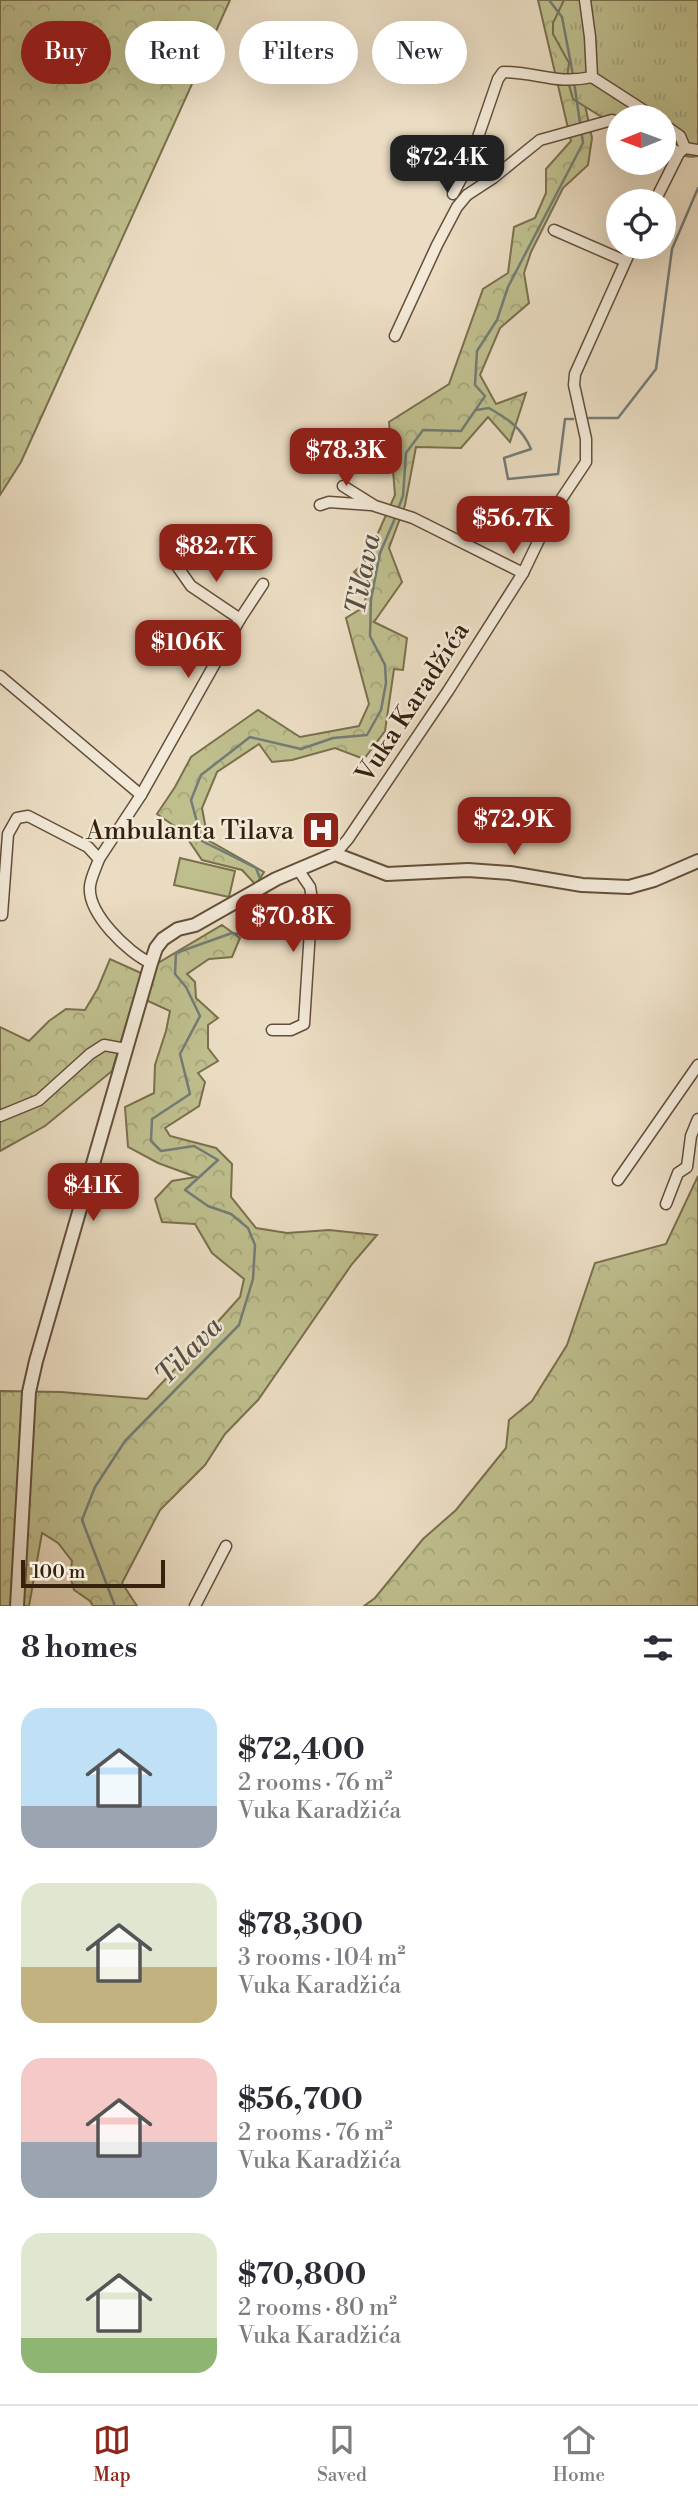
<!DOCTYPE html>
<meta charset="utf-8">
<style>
:root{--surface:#fff;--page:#f2f2f3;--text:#2b2b33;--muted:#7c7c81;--line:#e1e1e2;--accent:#8f2418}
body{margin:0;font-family:"Libre Bodoni",serif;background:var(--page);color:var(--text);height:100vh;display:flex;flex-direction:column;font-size:26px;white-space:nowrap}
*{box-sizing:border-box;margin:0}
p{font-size:23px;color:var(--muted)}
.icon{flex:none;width:38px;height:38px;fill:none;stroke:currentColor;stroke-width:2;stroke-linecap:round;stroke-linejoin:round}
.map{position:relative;height:1606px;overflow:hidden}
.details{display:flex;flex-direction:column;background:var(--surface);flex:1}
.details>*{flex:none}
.banner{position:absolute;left:21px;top:21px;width:656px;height:63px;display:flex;gap:14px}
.needle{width:46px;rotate:269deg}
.buttons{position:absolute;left:606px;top:105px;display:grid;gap:14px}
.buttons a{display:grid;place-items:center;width:70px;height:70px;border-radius:50%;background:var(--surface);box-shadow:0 7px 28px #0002;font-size:35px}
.scale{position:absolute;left:21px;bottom:18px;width:144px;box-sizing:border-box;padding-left:7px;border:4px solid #36200e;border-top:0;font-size:19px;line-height:24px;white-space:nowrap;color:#36200e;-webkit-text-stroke:5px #f2e9d8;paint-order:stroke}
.price{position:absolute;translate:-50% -60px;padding:0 16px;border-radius:14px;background:var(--accent);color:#fff;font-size:23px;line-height:46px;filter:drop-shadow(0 2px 4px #0008)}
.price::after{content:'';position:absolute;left:50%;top:42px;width:21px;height:16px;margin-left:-10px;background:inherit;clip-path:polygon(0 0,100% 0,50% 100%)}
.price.active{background:#222;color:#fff}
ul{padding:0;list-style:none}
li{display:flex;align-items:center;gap:21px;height:175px;padding:0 21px}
li span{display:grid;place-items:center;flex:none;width:196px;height:140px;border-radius:21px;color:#555}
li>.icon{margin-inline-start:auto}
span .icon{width:84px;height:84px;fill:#fffc;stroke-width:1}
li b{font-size:30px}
h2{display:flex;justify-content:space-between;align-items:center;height:84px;padding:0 21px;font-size:30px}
.pill{padding:0 24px;border-radius:32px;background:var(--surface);box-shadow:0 7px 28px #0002;font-size:24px;line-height:63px}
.pill.active{background:var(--accent);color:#fff}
.tab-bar{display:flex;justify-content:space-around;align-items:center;height:98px;border-top:2px solid var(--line);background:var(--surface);font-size:19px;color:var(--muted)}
.tab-bar a{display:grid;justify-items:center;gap:4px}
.tab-bar .active{color:var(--accent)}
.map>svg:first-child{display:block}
</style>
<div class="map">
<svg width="698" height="1606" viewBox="0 0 698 1606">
<defs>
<pattern id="forest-crowns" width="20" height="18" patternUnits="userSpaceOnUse" patternTransform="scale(1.75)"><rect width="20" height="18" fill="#bfbf8e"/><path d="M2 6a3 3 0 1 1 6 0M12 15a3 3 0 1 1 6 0" fill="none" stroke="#a5a479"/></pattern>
<pattern id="park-tufts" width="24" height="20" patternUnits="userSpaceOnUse" patternTransform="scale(1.75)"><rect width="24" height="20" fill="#bfbf8e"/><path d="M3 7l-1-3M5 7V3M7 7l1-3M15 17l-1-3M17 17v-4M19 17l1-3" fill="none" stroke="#a5a479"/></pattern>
</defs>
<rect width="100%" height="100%" fill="#ebddc3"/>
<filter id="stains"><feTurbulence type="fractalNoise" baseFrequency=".00286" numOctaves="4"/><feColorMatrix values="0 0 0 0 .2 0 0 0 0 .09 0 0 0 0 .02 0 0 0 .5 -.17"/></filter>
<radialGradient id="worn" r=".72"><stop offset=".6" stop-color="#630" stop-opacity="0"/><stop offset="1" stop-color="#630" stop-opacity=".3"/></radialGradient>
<!-- forest -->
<g fill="url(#forest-crowns)" stroke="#7a704e" stroke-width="2">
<path d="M0,0H230L21,462L0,495Z"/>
<path d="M538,0H601L568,24L592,138L588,165L563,188L531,252L524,273L529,303L500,328L480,375L496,404L526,393L510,442L488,417L461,448L416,447L405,505L389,548L402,582L374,622L407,638L403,670L394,669L385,731L364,759L335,748L292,760L272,762L259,744L217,772L202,808L208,840L264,872L256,885L242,870L202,860L183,832L157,814L175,787L191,757L258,710L300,737L359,726L369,704L346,618L364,607L368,585L354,572L365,562L395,495L389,422L449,384L483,289L508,273L514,227L535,218L546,193V169L571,141Z"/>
<path d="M222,925L240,938L232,957L209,959L187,974L195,982L196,998L218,1018L208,1025V1048L218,1061L198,1073L205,1082L199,1106L165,1128L170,1136L216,1148L232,1164L231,1197L256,1228L287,1233L329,1230L377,1235L352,1264L258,1400L225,1434L205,1465L160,1510L122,1583L137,1606H93L90,1601L74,1590L70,1576L72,1561L58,1543L42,1533L29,1606H0V1391L61,1392L147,1399L174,1370L193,1354L214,1326L240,1297L244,1279L212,1253L195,1224L162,1222L155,1199L172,1181L196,1177L158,1163L128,1147L125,1107L154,1093L155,1065L166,1031L170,1011L135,995L112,1071L45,1126L0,1151V1027L29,1041L49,1021L66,1009L85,1010L98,988L110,959L141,973Z"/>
<path d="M698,1176V1606H364L375,1598L423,1539L456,1510L506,1448L509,1420L532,1401L567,1345L595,1263L666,1244Z"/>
</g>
<!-- park -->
<path fill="url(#park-tufts)" stroke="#7a704e" stroke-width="2" d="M564,0H698V156C685,159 676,152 663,146V117H618L613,124L573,99L567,78L569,63L553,34V23Z"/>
<!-- pitch -->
<path fill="#bfbf8e" stroke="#7a704e" stroke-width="2" d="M180,858L235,871L229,897L174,885Z"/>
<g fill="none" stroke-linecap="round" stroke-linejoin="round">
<!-- stream -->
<g stroke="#737c77" stroke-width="2.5">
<path d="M549,0L562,17L573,75"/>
<path d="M476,410L489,408C508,419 522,428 531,449L504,458L508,479L558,474L565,419H573"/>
<path d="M589,418H618L656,369L672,249L698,188"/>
<path d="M398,509L403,496L406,453L423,430L461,431L485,396L475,385L477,351L497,320L508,287L583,143L574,82"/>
<path d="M261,881L256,868L202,841L191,800L201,775L250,737L301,749L333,738L367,735L381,710L386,683L385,665L370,636L371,599L380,553L396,516"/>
<path d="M115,1606L82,1520L95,1487L125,1441L239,1325L253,1279L255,1245L248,1228L231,1214L208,1206L185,1190L218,1160L194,1146L161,1151L151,1141L152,1119L190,1094L180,1054L200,1016L186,987L175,974L176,953L232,933L264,938L275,929L276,917L265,890"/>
</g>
<!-- minor casing -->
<g stroke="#634f3b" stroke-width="13">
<g id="minor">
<path d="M585,0L590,37L592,77L654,117"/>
<path d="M663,143L679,153"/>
<path d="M685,148L698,150"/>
<path d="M453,194L468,166L498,79L503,72C537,72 556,85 592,77"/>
<path d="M655,201L679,153L685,148L680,136L663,124"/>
<path d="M554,230L625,261"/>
<path d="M395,336L437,245L457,207L467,195L493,178L540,140L612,120L618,122"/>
<path d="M343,486L375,506L413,518L523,573"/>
<path d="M320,505L329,502L371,505"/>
<path d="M177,566L191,586L240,619"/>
<path d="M0,676L141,795L99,859"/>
<path d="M141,795L240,619L263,584"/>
<path d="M335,854L348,839L448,691L523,573L552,513L586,462V439L574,385L575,374L632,247"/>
<path d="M2,915L8,834L17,818L28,816L88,847L99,859C96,868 91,877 90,886C87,913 128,953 151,963"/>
<path d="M272,1030H291L304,1024L312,899L310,887L299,871"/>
<path d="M0,1116L39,1100L90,1054L104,1045L126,1049"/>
<path d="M618,1180L698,1065"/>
<path d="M666,1204L678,1173L687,1167L691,1136L698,1119"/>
<path d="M195,1606L226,1546"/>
</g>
</g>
<!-- tertiary casing -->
<g stroke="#634f3b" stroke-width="16">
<path id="tertiary" d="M17,1606L29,1392L36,1361L151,963L156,948L163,939L178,929L195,925L276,879L335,854L387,874L468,870L510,873L582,885L629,887L654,880L698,861"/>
</g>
<!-- minor -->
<use href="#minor" stroke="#f2e9d8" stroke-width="10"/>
<!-- tertiary -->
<use href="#tertiary" stroke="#f2e9d8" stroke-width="12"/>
</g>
<!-- icons -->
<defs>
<g id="hospital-square" transform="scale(2.0125)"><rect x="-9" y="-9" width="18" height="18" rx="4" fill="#8f2418" stroke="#f2e9d8"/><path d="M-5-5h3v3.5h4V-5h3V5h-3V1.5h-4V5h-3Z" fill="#fff"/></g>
</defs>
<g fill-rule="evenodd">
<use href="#hospital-square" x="321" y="830"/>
</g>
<g text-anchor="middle" stroke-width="5" stroke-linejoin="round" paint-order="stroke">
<!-- street labels -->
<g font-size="26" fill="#36200e" stroke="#f2e9d8">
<text transform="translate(412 702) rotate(-57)" y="9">Vuka Karadžića</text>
</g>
<!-- poi labels -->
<g font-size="26" fill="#36200e" stroke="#f2e9d8" text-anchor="end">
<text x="294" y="839">Ambulanta Tilava</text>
</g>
<!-- water labels -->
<g font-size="28" font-style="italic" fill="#554e43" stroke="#f2e9d8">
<text transform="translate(362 574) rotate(-79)" y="10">Tilava</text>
<text transform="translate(188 1350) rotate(-46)" y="10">Tilava</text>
</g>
</g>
<rect width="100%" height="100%" filter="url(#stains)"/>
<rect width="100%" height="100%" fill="url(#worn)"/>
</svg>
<div class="buttons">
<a><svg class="needle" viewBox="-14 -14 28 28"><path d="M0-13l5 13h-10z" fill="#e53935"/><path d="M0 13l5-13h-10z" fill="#7c7c81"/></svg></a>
<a><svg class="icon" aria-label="locate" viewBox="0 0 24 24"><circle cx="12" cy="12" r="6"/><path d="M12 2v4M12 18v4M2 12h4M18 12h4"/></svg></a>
</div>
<div class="scale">100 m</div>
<b class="price active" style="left:447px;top:195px">$72.4K</b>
<b class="price" style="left:346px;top:488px">$78.3K</b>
<b class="price" style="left:513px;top:556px">$56.7K</b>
<b class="price" style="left:216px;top:584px">$82.7K</b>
<b class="price" style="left:188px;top:680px">$106K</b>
<b class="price" style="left:514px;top:857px">$72.9K</b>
<b class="price" style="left:293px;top:954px">$70.8K</b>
<b class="price" style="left:93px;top:1223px">$41K</b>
<div class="banner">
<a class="pill active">Buy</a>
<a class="pill">Rent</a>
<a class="pill">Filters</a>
<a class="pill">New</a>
</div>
</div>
<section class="details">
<h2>8 homes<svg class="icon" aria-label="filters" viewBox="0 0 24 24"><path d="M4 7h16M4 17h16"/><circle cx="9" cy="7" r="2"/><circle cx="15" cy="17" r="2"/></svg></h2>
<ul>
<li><span style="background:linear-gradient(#bfe0f5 70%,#9aa5b1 0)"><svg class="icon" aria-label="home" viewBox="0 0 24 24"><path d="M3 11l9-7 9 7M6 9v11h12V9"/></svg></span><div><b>$72,400</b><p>2 rooms · 76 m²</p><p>Vuka Karadžića</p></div></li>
<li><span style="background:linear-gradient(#dfe7d0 60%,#c2b280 0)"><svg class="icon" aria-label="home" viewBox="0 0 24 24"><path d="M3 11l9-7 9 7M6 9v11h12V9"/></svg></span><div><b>$78,300</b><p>3 rooms · 104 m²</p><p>Vuka Karadžića</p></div></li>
<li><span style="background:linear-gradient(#f6c9c9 60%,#9aa5b1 0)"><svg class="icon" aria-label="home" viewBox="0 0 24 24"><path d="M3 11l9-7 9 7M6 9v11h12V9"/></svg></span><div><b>$56,700</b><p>2 rooms · 76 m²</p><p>Vuka Karadžića</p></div></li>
<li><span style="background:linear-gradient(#dfe7d0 75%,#8fb573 0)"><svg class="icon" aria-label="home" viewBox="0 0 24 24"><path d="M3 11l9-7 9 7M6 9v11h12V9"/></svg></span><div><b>$70,800</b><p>2 rooms · 80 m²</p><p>Vuka Karadžića</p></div></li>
</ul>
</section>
<nav class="tab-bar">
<a class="active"><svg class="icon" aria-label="map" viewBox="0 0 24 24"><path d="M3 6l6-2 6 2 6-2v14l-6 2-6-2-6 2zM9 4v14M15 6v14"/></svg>Map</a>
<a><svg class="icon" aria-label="saved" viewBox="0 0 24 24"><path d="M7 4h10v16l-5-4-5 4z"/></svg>Saved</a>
<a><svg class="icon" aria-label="home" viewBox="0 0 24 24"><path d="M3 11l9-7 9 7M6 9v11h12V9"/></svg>Home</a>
</nav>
